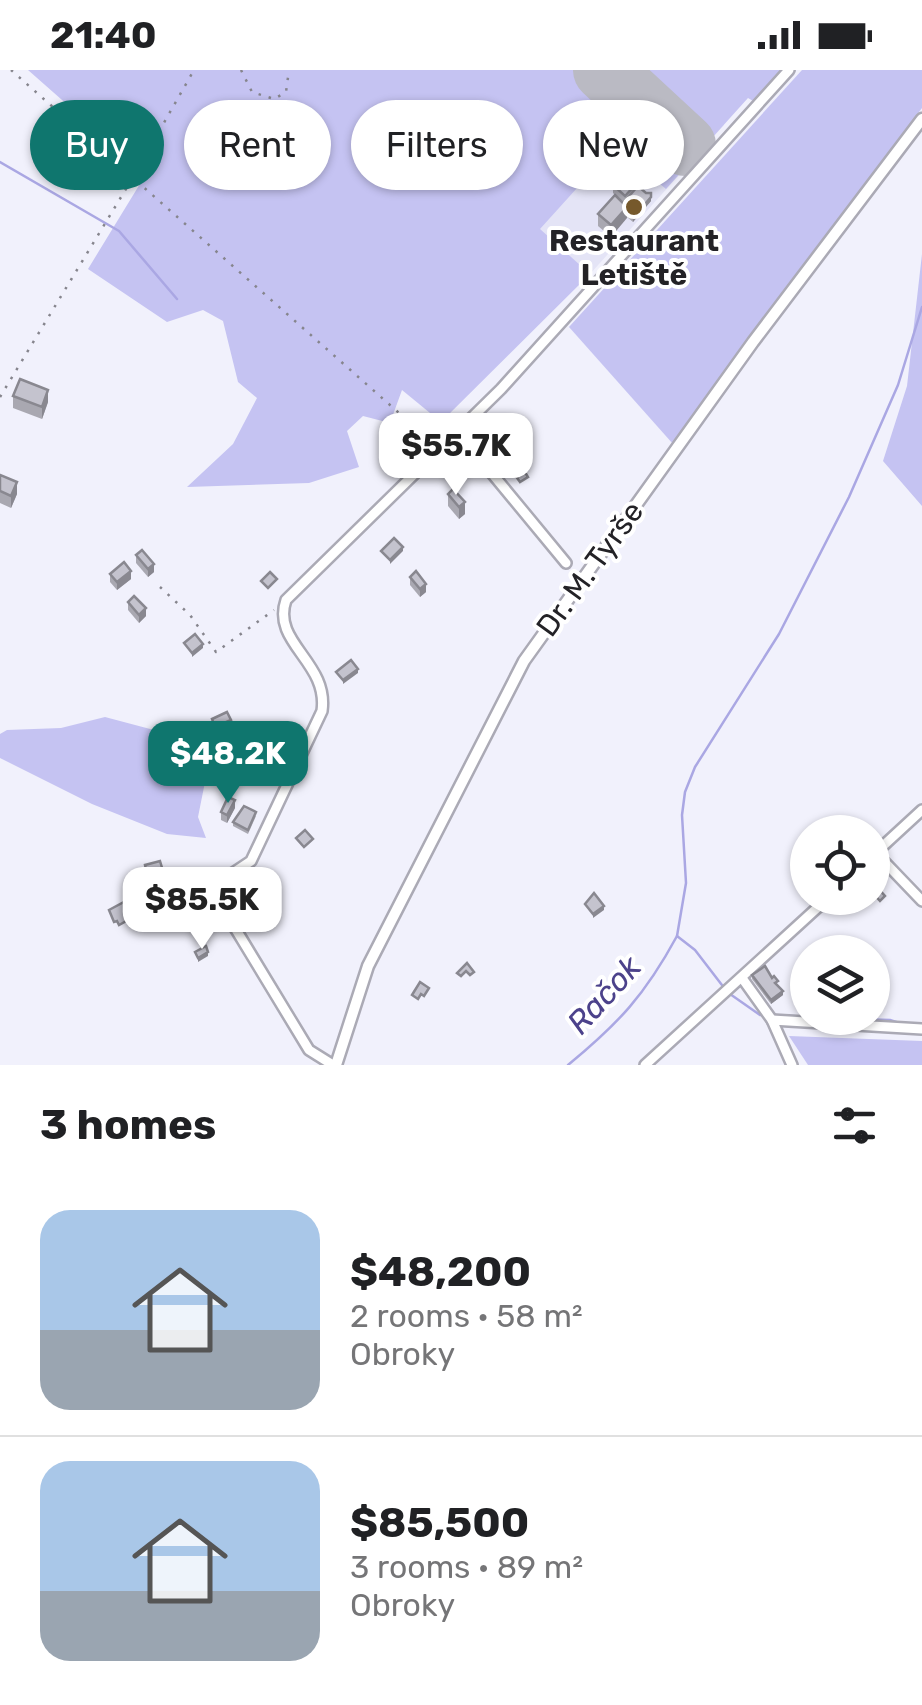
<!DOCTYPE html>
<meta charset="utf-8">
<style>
:root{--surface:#fff;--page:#f6f6f6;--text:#202124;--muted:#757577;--line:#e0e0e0;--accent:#0f766e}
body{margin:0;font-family:Rubik,sans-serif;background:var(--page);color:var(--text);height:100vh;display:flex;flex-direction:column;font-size:38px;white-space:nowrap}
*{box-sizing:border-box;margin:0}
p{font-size:32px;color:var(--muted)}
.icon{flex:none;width:55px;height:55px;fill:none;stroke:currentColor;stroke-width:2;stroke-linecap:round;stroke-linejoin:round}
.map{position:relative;height:995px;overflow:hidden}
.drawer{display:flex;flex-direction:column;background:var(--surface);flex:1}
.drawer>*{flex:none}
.top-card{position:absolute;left:30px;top:30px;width:862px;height:90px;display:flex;gap:20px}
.controls{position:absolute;left:790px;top:745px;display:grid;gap:20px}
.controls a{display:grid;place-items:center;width:100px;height:100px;border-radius:50%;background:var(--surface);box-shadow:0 2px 8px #0004;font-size:50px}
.price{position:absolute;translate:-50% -85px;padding:0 22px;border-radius:20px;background:#fff;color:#222;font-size:32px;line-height:65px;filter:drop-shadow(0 2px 5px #0008)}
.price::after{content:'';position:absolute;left:50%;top:60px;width:30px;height:22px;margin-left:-15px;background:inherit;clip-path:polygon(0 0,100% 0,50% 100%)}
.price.on{background:var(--accent);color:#fff}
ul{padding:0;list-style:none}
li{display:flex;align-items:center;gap:30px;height:250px;padding:0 40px}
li+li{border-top:2px solid var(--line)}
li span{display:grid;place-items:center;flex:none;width:280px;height:200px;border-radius:30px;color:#555}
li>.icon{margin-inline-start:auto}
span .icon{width:120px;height:120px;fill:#fffc;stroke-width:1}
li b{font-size:42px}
h2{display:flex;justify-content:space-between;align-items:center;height:120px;padding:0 40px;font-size:42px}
.pill{padding:0 35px;border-radius:45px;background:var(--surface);box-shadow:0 2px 8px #0004;font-size:35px;line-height:90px}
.pill.on{background:var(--accent);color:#fff}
.status{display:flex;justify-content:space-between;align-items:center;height:70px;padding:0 50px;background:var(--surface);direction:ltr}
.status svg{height:28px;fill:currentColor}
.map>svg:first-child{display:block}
</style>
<div class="status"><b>21:40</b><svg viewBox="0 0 49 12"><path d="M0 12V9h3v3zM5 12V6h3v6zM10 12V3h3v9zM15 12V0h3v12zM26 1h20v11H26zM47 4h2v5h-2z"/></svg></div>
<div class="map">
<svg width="922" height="995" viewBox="0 0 922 995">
<rect width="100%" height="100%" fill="#f1f1fc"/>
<!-- built -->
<path fill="#e4e4f6" d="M667,0L724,55L590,204L539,159Z"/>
<!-- green -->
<g fill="#c5c3f2">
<path d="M28,0H781L753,31L748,28L666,119L615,76L540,159L590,204L441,352L402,320L390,353L363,346L347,361L359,397L309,413L187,417L233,374L257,328L238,312L223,251L203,240L167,252L88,199L146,104Z"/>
<path d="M802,0H922V38L673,374L569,257Z"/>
<path d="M922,184V436L883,391L907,316Z"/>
<path d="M105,647L184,668L205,712L198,747L206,768L167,764L92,734L0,688V664L7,660L61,658Z"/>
<path d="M789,966L922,971V995H808Z"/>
</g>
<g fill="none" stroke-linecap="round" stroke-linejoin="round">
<!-- stream -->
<g stroke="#aaa7e3" stroke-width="2.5">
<path d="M0,92L119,161L177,229"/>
<path d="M677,866L686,813L682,745L685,722L695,697L779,564L849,427L898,315L922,237"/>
<path d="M730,924L760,945H766"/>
<path d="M774,945L808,947"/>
<path d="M825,948L890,950L902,954"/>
<path d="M568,995C619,953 645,925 677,866L695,880L725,919"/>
</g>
<!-- runway -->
<path stroke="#babac3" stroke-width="62" d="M604,0L685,75"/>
<!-- minor casing -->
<g stroke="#abaab5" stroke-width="14">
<g id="minor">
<path d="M457,361L566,493"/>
<path d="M876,783L922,831"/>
<path d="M872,786L922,740"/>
<path d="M742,908L772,950L792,995"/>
<path d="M772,950L922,959"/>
<path d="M333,995L309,980L215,825L218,813L251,791L322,641C329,592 271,573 286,530L501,319L789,0"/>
<path d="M645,995L828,828"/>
</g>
</g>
<!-- tertiary casing -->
<g stroke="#abaab5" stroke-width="15">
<path id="tertiary" d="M336,995L368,896L524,591L753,272L922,49"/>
</g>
<!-- path -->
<g stroke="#86858d" stroke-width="2.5" stroke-dasharray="2.5 8" stroke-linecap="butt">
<path d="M11,0L433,373"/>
<path d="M241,0L252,22L274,29L286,22L289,0"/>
<path d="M133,107L194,0"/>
<path d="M0,327L132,109"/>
<path d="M160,517L190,545L216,582L274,540"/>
</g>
<!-- minor -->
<use href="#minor" stroke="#fff" stroke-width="9"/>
<!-- tertiary -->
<use href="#tertiary" stroke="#fff" stroke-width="10"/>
</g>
<!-- wall -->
<g fill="#a9a8b1">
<path d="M613,115L636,118L651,131L633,152L627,147L611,167L598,156V144L623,133L613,123Z"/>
<path d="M13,326L48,332L42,349L13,338Z"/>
<path d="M0,405L17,424L11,438L0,433Z"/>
<path d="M448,424L465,444L459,449L448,436Z"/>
<path d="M136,485L154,502L148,507L136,493Z"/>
<path d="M110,504L131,509L117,520L110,512Z"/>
<path d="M410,507L426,522L420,527L410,515Z"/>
<path d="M128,532L146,546L139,553L128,540Z"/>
<path d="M235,738L227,753L221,750V742Z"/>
<path d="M256,746L248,764L233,756V752Z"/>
<path d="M752,905L772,908L783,925L771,934L752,909Z"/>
</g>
<!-- shaded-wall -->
<g fill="#898890">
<path d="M651,127V131L633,152V148Z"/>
<path d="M627,137V148L611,167V155Z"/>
<path d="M48,320V332L42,349V337Z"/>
<path d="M17,412V424L11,438V426Z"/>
<path d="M465,432V444L459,449V437Z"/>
<path d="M403,477V481L390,494V490Z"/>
<path d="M154,494V502L148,507V499Z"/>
<path d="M131,501V509L117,520V512Z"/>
<path d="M426,514V522L420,527V519Z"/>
<path d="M146,538V546L139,553V545Z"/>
<path d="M203,574V578L192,587V583Z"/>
<path d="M358,599V603L343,614V610Z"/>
<path d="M231,650V658L215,665V657Z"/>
<path d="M241,677V681L230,686V682Z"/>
<path d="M235,730V738L227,753V745Z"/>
<path d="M163,801V805L147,809V805Z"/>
<path d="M604,836V840L593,848V844Z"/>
<path d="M167,838V842L153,846V842Z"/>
<path d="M208,882V886L198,892V888Z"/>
<path d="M783,921V925L771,934V930Z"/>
</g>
<!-- building -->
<g fill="#c4c3ce" stroke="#898890" stroke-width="2.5">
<path d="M623,103L636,114L625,126L613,115Z"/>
<path d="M638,116L646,123H651V127L633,148L627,143V137L623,133Z"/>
<path d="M615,125L627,137L611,155L598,144Z"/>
<path d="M20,309L48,320L42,337L13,326Z"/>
<path d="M523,399L528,407L520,412L515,405Z"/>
<path d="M0,405L17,412L11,426L0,421Z"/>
<path d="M453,419L465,432L459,437L448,424Z"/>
<path d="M394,468L403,477L390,490L381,481Z"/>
<path d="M142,480L154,494L148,499L136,485Z"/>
<path d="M124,492L131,501L117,512L110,504Z"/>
<path d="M416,501L426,514L420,519L410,507Z"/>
<path d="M270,502L277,509L268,518L261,511Z"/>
<path d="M134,526L146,538L139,545L128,532Z"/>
<path d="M195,564L203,574L192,583L184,573Z"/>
<path d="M351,590L358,599L343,610L336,602Z"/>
<path d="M227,642L231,650L215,657L212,649Z"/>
<path d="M233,662L241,677L230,682L223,667Z"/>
<path d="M228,727L235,730L227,745L221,742Z"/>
<path d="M244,736L256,742L248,760L233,752Z"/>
<path d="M305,760L313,769L304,777L296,768Z"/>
<path d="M160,791L163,801L147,805L145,795Z"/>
<path d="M877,817L885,826L880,831L872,822Z"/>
<path d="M594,823L604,836L593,844L585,834Z"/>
<path d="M166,824L167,838L153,842L149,830Z"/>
<path d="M124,832L130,843L126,846L128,850L119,855L117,851L114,852L109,840Z"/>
<path d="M206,876L208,882L198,888L195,882Z"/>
<path d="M467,893L474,902L470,905L466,901L461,906L457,903Z"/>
<path d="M765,896L772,908L774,906L778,911L775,913L783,921L771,930L752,905Z"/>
<path d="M420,912L429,918L424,926L421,924L418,929L412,925Z"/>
</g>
<!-- markers -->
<circle fill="#76592c" stroke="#fff" stroke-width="4" cx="634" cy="137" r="10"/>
<g text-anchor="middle" stroke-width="8" stroke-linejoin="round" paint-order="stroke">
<!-- poi labels -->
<g font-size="30" font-weight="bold" fill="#232226" stroke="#fff">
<text x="634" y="181">Restaurant<tspan x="634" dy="34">Letiště</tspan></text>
</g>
<!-- street labels -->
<g font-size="30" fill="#232226" stroke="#fff">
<text transform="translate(590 499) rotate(-54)" y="10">Dr. M. Tyrše</text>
</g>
<!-- water labels -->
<g font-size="32" font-style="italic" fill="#4c428b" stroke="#fff">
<text transform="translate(604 925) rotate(-48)" y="11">Račok</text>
</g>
</g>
</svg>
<div class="controls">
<a><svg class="icon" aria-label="locate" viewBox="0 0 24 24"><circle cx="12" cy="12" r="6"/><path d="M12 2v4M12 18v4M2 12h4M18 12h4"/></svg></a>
<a><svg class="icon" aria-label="layers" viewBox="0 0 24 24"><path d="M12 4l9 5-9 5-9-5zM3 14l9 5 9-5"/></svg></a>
</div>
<b class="price" style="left:456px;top:428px">$55.7K</b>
<b class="price on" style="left:228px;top:736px">$48.2K</b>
<b class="price" style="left:202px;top:882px">$85.5K</b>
<div class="top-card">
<a class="pill on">Buy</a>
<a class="pill">Rent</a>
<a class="pill">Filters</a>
<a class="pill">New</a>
</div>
</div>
<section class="drawer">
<h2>3 homes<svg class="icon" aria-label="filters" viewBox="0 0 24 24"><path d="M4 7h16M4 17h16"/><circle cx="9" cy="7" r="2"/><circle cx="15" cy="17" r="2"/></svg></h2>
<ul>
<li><span style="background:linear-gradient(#a9c7e8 60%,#9aa5b1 0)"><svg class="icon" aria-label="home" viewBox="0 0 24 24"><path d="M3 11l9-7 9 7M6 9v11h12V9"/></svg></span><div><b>$48,200</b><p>2 rooms · 58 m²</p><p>Obroky</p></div></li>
<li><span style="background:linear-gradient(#a9c7e8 65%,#9aa5b1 0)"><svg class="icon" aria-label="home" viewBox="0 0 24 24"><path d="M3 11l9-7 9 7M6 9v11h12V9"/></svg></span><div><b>$85,500</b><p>3 rooms · 89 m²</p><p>Obroky</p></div></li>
</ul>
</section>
